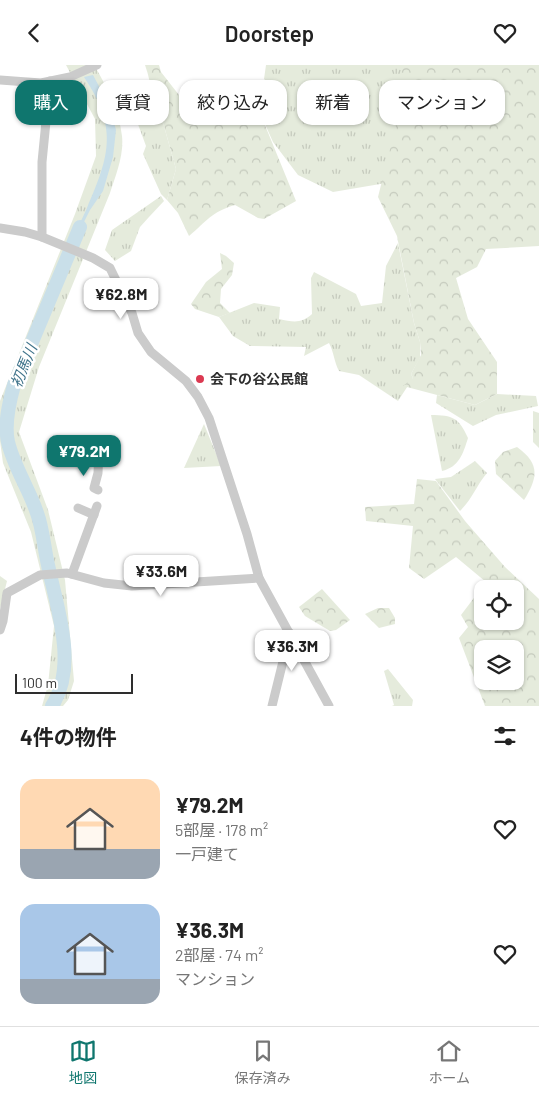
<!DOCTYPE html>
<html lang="ja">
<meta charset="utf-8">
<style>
:root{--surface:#fff;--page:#f6f6f6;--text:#222;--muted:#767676;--line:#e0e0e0;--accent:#0f766e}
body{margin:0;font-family:Barlow,"Noto Sans JP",sans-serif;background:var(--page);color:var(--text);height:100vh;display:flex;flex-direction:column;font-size:19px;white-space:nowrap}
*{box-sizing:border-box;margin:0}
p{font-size:16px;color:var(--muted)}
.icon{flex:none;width:28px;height:28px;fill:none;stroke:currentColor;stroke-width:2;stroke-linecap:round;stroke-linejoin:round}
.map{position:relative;height:641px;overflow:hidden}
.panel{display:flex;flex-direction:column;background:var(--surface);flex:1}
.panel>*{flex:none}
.guide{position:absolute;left:15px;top:15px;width:510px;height:45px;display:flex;gap:10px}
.tools{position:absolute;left:474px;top:515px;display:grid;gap:10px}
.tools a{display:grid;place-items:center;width:50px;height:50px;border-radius:10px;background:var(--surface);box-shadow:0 1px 4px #0004;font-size:25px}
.scale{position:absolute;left:15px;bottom:12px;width:118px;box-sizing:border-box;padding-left:5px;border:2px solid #2e2e2e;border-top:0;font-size:14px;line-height:18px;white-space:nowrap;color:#2e2e2e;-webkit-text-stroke:4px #fff;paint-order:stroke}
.price{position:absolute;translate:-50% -42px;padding:0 11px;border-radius:10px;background:#fff;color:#222;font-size:16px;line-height:32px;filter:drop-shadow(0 1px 2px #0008)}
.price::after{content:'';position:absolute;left:50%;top:30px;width:15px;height:11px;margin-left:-8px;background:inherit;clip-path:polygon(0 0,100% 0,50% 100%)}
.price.current{background:var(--accent);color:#fff}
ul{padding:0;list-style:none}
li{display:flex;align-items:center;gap:15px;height:125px;padding:0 20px}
li span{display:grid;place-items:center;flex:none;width:140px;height:100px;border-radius:15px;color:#555}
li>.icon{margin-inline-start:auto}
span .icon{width:60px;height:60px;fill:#fffc;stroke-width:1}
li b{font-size:21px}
h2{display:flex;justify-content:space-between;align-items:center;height:60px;padding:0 20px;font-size:21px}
.chip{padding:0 18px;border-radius:15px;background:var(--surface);box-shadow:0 1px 4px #0004;font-size:18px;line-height:45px}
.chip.current{background:var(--accent);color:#fff}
header{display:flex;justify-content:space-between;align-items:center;height:65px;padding:0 20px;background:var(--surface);font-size:22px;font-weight:600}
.menu{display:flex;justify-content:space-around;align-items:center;height:70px;border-top:1px solid var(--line);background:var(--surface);font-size:14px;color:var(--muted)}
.menu a{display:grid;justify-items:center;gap:2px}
.menu .current{color:var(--accent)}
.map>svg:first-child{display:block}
</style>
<header><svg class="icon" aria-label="back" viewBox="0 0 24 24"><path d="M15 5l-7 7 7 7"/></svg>Doorstep<svg class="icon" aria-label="heart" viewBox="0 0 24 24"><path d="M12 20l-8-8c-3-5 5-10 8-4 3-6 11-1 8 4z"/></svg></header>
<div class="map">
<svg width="539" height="641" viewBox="0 0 539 641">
<defs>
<pattern id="grass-tufts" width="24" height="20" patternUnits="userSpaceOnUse" patternTransform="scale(1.25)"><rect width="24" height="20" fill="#e5ebdc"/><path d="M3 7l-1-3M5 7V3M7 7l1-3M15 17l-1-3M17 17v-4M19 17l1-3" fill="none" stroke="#c5cabd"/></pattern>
<pattern id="forest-crowns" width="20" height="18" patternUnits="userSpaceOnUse" patternTransform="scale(1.25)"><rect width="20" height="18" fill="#e5ebdc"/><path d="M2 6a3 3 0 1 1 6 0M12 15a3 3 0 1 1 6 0" fill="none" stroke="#c5cabd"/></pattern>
</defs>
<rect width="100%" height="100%" fill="#fff"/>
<!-- grass -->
<g fill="url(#grass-tufts)">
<path d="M66,0H94C107,22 119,46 122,71C124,90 116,110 110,128L39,302L19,367L48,445L65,515L74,616L68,635L63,641H42L48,620L54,561L31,467L3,398L0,376V336L75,149L96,91L95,54Z"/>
<path d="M266,0H403L392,117L333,127L298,110L273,77L260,48L278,32V27L264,14Z"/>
<path d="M152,36L149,49L162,54L176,104L167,135L161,129L143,89L146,81L132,43L138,37Z"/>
<path d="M161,131L164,136L149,152L140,162L131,186L115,196L105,185L112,165Z"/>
<path d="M398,178L414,258L420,277V293L411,309L413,313L398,336L359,310L339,306C334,297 334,287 329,278L304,291L306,282L250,281L233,271L219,252L254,238L280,242L279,254C293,257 301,259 312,249L311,213L314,207L356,229L361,241L382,238L386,201Z"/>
<path d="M497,329L536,331L538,341L496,350L473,361L436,338L437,330L475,340Z"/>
<path d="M431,350C453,350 459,353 468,373C463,389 459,402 442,406Z"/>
<path d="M204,359L221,401L184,403Z"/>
<path d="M475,396L487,408C476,421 473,433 460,446L435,414L451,412Z"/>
<path d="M0,511L7,516L0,544Z"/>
<path d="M388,604L413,635L412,641H392L394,640L384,606Z"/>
</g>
<!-- forest -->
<g fill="url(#forest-crowns)" fill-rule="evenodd">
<path d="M145,0H159L161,7L179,30L202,26L214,34L240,28L260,48L296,136L264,154L258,153L235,140C211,147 207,156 189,171L178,148L167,135L176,104L162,54L149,49C153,31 151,17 145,0Z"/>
<path d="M402,0H539V181L486,184L477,202L456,213L468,254L497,297V329L475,340L403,321L413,313L411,309L421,290L420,277L414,258L397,171L378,132L398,52Z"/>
<path d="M220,188L226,191L234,198L232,210L221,224L220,238L230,248L219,252L195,244L191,239L206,217L222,204Z"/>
<path d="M533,346L539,348V383L533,377Z"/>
<path d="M517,382C539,398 539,411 524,435L496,409L495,396L503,387Z"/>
<path d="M417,414L436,416L465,456L505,502L539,534V641H485L459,573L468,562L461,550L486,517L456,492L424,514L409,503L413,461L366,456L365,442L414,439ZM482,524H515V556H482ZM482,584H515V616H482Z"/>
<path d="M322,524L350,555L336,565L330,566L305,551L299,542Z"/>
<path d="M378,543H389L395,553V559L379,563L365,549Z"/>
</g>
<!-- water -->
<path fill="#c9dfe9" d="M93,10L110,42L116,65L113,92L103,126L90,145L73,179C76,166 82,154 87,143C110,90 118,63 84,12Z"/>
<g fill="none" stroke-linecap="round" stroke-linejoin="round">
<!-- river -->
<path stroke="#c9dfe9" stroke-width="14" d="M52,641C78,600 57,544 48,500C44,483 43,464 37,448C29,424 14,402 8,377C4,359 9,338 14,320L80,162"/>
<!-- street -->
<g stroke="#cbcbcb" stroke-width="9">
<path d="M0,15L41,18L70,12L97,0"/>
<path d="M0,163L25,167L42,172L93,193L110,203L132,248L138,268L151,287L186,316L198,332L209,353L247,469L259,513L329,641"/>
<path d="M42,172V97L50,16"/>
<path d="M98,425L94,423L98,408L99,385"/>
<path d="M78,443L94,450"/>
<path d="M72,509L97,441"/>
<path d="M0,565L3,556L7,528L40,510L67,508L104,518L132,521L259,513"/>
<path d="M272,641L290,568"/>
</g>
</g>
<!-- markers -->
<circle fill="#db3951" stroke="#fff" stroke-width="2" cx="200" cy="314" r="5"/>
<g text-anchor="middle" stroke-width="5" stroke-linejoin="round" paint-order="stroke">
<!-- poi labels -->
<g font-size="14" font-weight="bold" fill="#2e2e2e" stroke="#fff" text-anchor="start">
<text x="210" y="319">会下の谷公民館</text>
</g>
<!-- water labels -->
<g font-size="15" font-style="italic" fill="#40748b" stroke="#fff">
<text transform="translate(24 301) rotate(-68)" y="5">初馬川</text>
</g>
</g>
</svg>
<div class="tools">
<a><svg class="icon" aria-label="locate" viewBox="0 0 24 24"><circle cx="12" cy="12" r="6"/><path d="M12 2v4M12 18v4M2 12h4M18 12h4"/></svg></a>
<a><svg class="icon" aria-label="layers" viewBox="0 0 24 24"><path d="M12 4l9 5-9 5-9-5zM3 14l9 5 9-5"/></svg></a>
</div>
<div class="scale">100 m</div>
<b class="price" style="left:121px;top:255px">¥62.8M</b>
<b class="price current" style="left:84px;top:412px">¥79.2M</b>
<b class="price" style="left:161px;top:532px">¥33.6M</b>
<b class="price" style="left:292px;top:607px">¥36.3M</b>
<div class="guide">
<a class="chip current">購入</a>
<a class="chip">賃貸</a>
<a class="chip">絞り込み</a>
<a class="chip">新着</a>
<a class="chip">マンション</a>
</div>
</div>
<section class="panel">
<h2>4件の物件<svg class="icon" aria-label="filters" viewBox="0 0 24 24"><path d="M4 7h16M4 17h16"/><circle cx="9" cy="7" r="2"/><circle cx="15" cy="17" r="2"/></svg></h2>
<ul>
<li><span style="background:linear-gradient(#ffd9b3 70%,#9aa5b1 0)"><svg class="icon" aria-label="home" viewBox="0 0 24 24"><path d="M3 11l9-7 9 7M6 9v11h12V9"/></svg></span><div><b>¥79.2M</b><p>5部屋 · 178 m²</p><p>一戸建て</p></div><svg class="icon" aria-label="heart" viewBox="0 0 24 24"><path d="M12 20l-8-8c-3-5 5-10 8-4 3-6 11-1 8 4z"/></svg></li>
<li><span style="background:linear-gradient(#a9c7e8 75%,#9aa5b1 0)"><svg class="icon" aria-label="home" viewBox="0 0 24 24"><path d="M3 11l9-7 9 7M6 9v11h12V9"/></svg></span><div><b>¥36.3M</b><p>2部屋 · 74 m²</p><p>マンション</p></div><svg class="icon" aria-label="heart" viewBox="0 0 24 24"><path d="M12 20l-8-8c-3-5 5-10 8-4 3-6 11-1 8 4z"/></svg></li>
</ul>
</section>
<nav class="menu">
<a class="current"><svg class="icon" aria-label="map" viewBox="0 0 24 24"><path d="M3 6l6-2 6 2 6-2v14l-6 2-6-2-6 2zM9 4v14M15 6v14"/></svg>地図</a>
<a><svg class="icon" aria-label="saved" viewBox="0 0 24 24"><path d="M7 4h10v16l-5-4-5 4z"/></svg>保存済み</a>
<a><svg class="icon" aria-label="home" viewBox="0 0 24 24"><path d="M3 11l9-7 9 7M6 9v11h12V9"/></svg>ホーム</a>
</nav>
